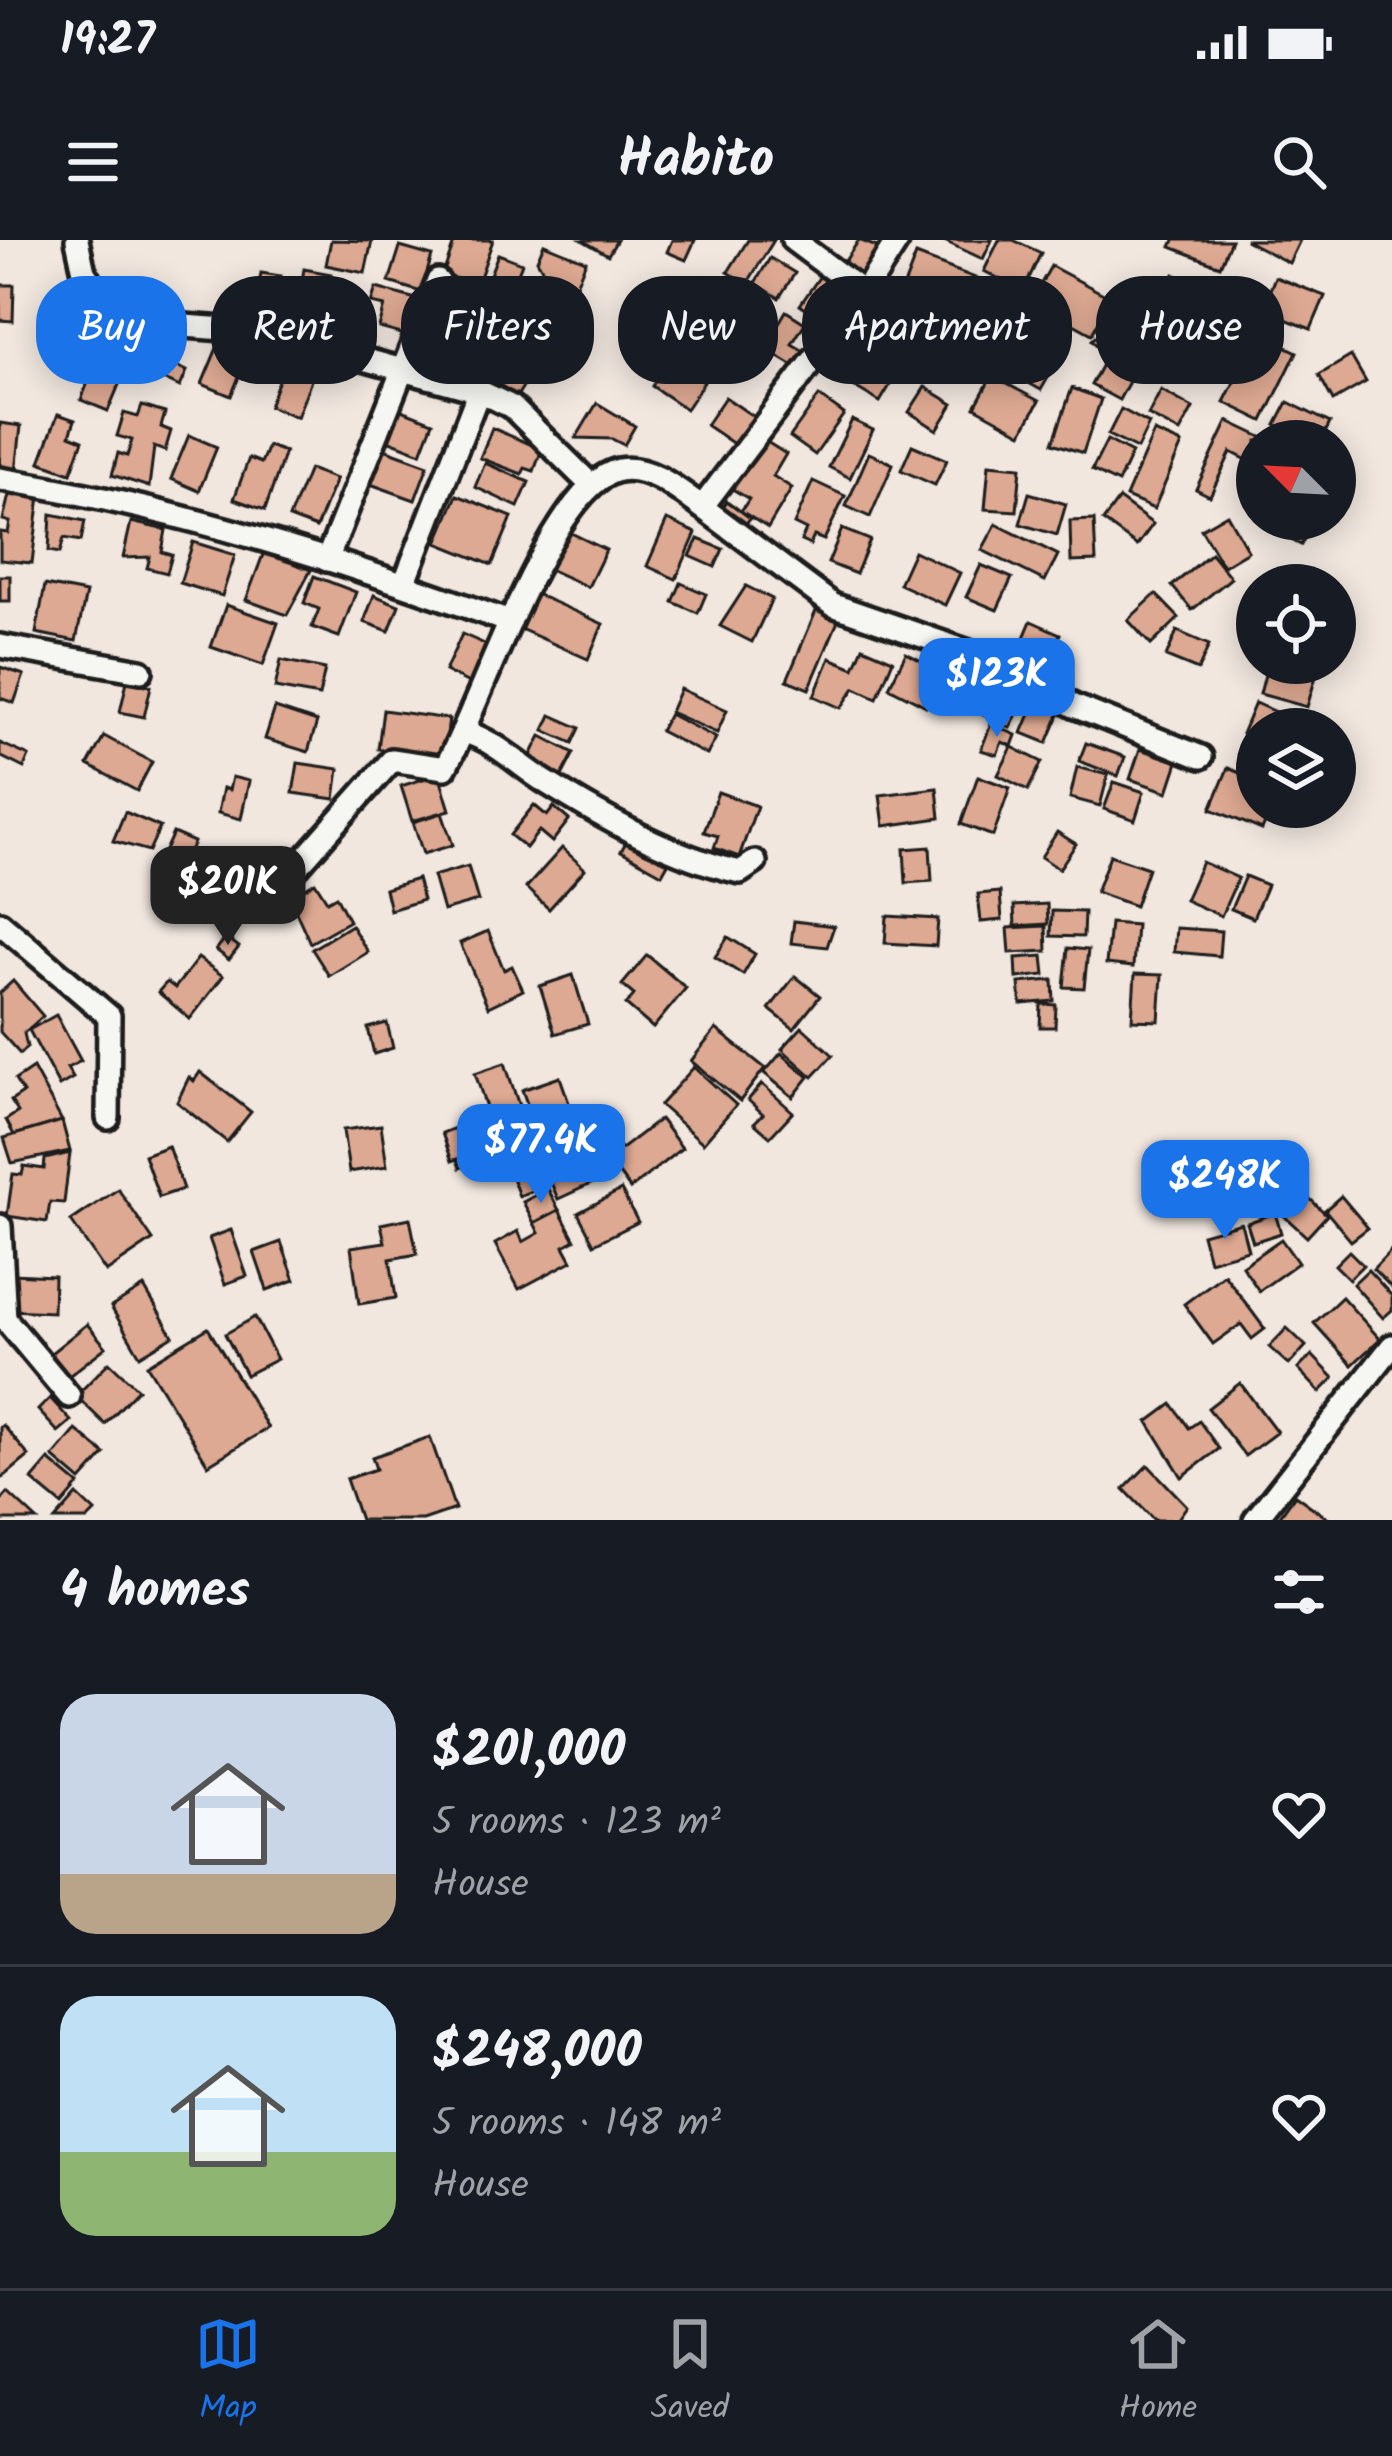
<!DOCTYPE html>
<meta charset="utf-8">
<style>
:root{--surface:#171b24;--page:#20242c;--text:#f1f3f6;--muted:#9ea1a6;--line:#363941;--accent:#1a73e8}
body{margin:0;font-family:Kalam,sans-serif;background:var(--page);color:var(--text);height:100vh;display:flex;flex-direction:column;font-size:45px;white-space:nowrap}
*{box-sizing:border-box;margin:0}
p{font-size:39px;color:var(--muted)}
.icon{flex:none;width:66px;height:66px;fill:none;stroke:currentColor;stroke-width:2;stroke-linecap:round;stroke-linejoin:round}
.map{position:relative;height:1280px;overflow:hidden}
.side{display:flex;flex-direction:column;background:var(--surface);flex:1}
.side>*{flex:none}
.hud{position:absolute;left:36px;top:36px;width:1320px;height:108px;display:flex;gap:24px}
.needle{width:78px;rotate:294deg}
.buttons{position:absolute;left:1236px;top:180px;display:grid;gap:24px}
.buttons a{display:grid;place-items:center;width:120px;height:120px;border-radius:50%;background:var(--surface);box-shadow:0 6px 30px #0003;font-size:60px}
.price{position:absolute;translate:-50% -102px;padding:0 27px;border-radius:24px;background:var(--accent);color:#fff;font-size:39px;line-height:78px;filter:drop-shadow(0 3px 6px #0008)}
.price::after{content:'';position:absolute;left:50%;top:72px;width:36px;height:27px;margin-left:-18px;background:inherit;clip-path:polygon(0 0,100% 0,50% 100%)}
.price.active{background:#222;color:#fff}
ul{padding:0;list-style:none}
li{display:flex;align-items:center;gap:36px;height:300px;padding:0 60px}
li+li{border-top:3px solid var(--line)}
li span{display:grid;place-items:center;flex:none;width:336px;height:240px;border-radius:36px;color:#555}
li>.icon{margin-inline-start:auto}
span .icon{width:144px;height:144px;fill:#fffc;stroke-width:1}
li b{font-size:51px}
h2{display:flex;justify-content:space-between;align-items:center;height:144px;padding:0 60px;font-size:51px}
.chip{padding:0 42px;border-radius:48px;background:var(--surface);box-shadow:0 6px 30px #0003;font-size:42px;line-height:108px}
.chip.active{background:var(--accent);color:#fff}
.status{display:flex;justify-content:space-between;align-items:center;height:84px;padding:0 60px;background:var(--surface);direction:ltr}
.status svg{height:33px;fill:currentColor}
header{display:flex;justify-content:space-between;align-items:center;height:156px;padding:0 60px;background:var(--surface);font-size:54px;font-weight:700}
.menu{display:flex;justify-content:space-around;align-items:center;height:168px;border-top:3px solid var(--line);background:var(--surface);font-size:33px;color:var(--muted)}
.menu a{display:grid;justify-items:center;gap:6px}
.menu .active{color:var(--accent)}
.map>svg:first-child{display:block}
</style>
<div class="status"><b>19:27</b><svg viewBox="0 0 49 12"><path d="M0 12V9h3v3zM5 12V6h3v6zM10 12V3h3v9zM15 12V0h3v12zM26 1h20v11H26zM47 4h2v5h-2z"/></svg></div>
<header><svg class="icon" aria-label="menu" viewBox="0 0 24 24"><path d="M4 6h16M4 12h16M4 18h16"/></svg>Habito<svg class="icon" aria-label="search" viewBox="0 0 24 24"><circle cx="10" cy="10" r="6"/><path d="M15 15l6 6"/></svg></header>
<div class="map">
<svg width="1392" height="1280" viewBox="0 0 1392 1280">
<rect width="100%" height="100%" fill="#f1e7df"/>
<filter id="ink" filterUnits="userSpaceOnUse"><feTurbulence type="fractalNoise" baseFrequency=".00833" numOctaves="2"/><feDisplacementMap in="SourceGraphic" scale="24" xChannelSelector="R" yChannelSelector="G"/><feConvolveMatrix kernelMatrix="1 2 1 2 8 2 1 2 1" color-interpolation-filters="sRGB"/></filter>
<g filter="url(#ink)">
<!-- building -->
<g fill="#dea992" stroke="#1c1c1c" stroke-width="3">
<path d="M331,0L372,1L365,33L326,25Z"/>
<path d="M455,0H493L477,46L443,34Z"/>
<path d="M582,0H617L608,15Z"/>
<path d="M672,0H695L686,20L667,12Z"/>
<path d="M748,0H774L747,44L728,32Z"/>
<path d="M859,0L887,11L868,40L843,24Z"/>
<path d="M942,0H992L983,19Z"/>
<path d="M999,0H1013L1041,13L1023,51L984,31Z"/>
<path d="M1174,0H1231L1220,26L1171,7Z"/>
<path d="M1245,0H1300L1289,23Z"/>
<path d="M544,4L586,21L575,47L545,34L537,20Z"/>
<path d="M400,7L432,16L421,52L389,42Z"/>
<path d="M498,14L522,23L507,62L483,53Z"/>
<path d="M916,15L978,39L963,78L901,54Z"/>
<path d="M770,18L795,33L779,58L755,43Z"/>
<path d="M1051,26L1111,58L1092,94L1031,61Z"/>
<path d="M304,29L331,34L324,74L297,69Z"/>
<path d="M261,33L281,36L275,72L255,69Z"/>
<path d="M822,33L857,57L835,89L800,65Z"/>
<path d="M1174,34L1206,49L1187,91L1154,76Z"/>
<path d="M1275,37L1325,56L1311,89L1262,70Z"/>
<path d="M987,43L1032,71L1006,114L961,86Z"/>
<path d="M0,45H14L13,81L0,80Z"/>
<path d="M376,48L420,60L409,96L379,88L385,66L371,63Z"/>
<path d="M457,52L499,67L484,108L442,93Z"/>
<path d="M1133,61L1147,76L1106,115L1092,100Z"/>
<path d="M506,70L563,93L557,108L546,104L541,116L495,97Z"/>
<path d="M786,71L805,83L792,104L804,111L795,127L764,108Z"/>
<path d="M1210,80L1226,86L1220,102L1203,96Z"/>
<path d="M707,86L725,96L706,132L688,122Z"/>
<path d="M891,87L942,112L927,143L877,118Z"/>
<path d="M1259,93L1297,112L1263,181L1224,162Z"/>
<path d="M1029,95L1062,113L1041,150L1009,132Z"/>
<path d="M222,96L251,108L231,156L202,144Z"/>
<path d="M843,99L898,132L880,162L825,129Z"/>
<path d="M1184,100L1200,116L1183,134L1167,118Z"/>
<path d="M441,101L476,115L468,135L433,122Z"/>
<path d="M293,103L321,114L297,177L269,166Z"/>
<path d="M102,107L130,118L108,171L81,160Z"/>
<path d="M512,110L537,125L517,156L492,140Z"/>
<path d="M1351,116L1366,142L1333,161L1319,135Z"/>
<path d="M157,117L187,131L180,147L150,133Z"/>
<path d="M671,119L704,142L686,169L652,146Z"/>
<path d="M1105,119L1133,134L1119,160L1091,145Z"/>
<path d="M992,136L1039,161L1022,193L975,167Z"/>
<path d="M925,147L953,164L937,190L909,172Z"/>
<path d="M1072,148L1101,159L1083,213L1053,203Z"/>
<path d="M1161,150L1193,168L1180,192L1148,175Z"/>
<path d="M819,156L844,174L815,215L790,197Z"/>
<path d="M725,157L760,181L741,209L706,185Z"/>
<path d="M1288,162L1330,183L1321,201H1308L1276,185Z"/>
<path d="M597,163L635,186L624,205L612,199L576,198Z"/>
<path d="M142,166L165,173L161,187L171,191L165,211L154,207L149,247L112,235L118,213L127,216L132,200L117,196L124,173L138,177Z"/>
<path d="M394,167L433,182L421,213L382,198Z"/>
<path d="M1121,169L1149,184L1137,209L1108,195Z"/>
<path d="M58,174L75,180L70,195L83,200L71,233L40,222Z"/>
<path d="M852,180L873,190L850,238L829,227Z"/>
<path d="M1228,181L1270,201H1257V225L1231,212L1210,256L1196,249Z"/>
<path d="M0,183L21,186L16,232L0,230Z"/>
<path d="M492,188L542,209L534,231L525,228L522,234L480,218Z"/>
<path d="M1154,192L1182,204L1154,269L1126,257Z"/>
<path d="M754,194L786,214L773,236L792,248L768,288L741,271L749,259L724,244Z"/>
<path d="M189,195L217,207L199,251L171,239Z"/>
<path d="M1107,200L1132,213L1118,243L1092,230Z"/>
<path d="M912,205L947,220L935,245L901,230Z"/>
<path d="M268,206L285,212L265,270L234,259L249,218L261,223Z"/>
<path d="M376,206L428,225L415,260L362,241Z"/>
<path d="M869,213L893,224L870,277L846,266Z"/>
<path d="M485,223L529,242L518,267L475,247Z"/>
<path d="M989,224L1021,227L1017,271L985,269Z"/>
<path d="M309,229L336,239L316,288L289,278Z"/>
<path d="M813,241L845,256L824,300L814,296L810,305L801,301L806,290L794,284Z"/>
<path d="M17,250L40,255L32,323L0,320V292L8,293L10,282L3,280L9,255L16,256Z"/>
<path d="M1029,253L1066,264L1057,295L1020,284Z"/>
<path d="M457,255L512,277L492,325L437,303Z"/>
<path d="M1119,259L1153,284L1137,306L1103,281Z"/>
<path d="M727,261L750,278L740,292L717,276Z"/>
<path d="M51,274L85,281L81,301L64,298L60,313L49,311Z"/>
<path d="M1227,274L1248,311L1223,326L1201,289Z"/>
<path d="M1271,279H1314L1301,305L1267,288Z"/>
<path d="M667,280L696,293L676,339L647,326Z"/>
<path d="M1094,280L1096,321L1071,322L1070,281Z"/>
<path d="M131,282L166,290L162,312L172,315L167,333L147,328L150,317L123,318Z"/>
<path d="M996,284L1058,315L1045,341L982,310Z"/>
<path d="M842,289L870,300L856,334L828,323Z"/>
<path d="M567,291L606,310L588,347L549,329Z"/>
<path d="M698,299L723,309L715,327L690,316Z"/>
<path d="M193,302L235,315L222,356L180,343Z"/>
<path d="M914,311L960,333L945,365L899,344Z"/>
<path d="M264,312L311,330L287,375L246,360Z"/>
<path d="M1211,313L1231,338L1192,370L1172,346Z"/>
<path d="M981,325L1012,338L997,370L966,357Z"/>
<rect x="0" y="336" width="10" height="25"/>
<path d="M314,336L356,352L339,397L312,387L319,369L304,363Z"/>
<path d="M681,343L706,354L698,373L673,362Z"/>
<path d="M45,345L86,353L76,401L36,393Z"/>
<path d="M746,346L772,359L752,402L720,386Z"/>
<path d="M531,352L603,384L588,419L516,387Z"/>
<path d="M1156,354L1179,378L1151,405L1128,380Z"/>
<path d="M374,355L399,365L389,391L364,382Z"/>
<path d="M226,365L278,383L263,425L211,407Z"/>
<path d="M816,371L838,381L809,449L787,440Z"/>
<path d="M1031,381L1060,394L1047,424L1018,412Z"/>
<path d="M1177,391L1209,405L1198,430L1166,417Z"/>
<path d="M462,394L489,406L471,444L445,431Z"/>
<path d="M863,407L893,420L877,458L855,448L841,468L814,456L830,418L854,428Z"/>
<path d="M906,413L943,432L926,466L889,447Z"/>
<path d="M281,420L325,429L319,456L275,448Z"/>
<path d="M1268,423H1320L1307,467L1260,454Z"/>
<path d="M0,427L24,435L14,463L0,458Z"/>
<path d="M991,432L1028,452L1010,488L972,468Z"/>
<path d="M127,441L151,446L144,477L120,472Z"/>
<path d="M680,449L727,470L717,493L670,472Z"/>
<path d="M1036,460L1061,470L1047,503L1022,493Z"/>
<path d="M1255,463L1291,479L1287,489H1257V500L1242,494Z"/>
<path d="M275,468L317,482L308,512L265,499Z"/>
<path d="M383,470L449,479L444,517L378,509Z"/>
<path d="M669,474L716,498L707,515L660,491Z"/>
<path d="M551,475L580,488L573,503L544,490Z"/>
<path d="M991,484L1016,495L1012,506L1002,502L997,515L981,510Z"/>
<path d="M104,496L152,522L137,551L88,525Z"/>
<path d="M541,496L574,513L561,538L528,521Z"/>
<path d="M0,503L29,516L24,528L0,516Z"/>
<path d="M1086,503L1125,517L1118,536L1079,521Z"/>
<path d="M1012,507L1042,522L1028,550L998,535Z"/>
<path d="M1140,509L1178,522L1168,552L1130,539Z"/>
<path d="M298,523L339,529L335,559L293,553Z"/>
<path d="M1077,527L1108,535L1100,566L1070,558Z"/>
<path d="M1228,528L1257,540V567H1272L1262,590L1211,569Z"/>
<path d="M439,534L450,570L412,581L401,546Z"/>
<path d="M978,536L1010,548L993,596L961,584Z"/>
<path d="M232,537L249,541L241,579L218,573L223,548L229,550Z"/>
<path d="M1114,542L1144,552L1135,580L1104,569Z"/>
<path d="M937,548L940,578L884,586L880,555Z"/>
<path d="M718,552L757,566L739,617L714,608L718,596L704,592Z"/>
<path d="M534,565L547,576L554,567L569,580L552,602L539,591L526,608L510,595Z"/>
<path d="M125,572L160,587L149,611L113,601Z"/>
<path d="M442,573L453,605L423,614L413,582Z"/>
<path d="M1057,592L1076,604L1059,629L1041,617Z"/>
<path d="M173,593L194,602L183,626L162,617Z"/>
<path d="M631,593L672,616L662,634L621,611Z"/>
<path d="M930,607L932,641L906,643L904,609Z"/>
<path d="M562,608L585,629L549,669L526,648Z"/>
<path d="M1110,615L1148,628L1135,666L1096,652Z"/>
<path d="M1202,622L1238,638L1221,676L1185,660Z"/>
<path d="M468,626L478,661L443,671L433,636Z"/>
<path d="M1245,636L1267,645L1253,678L1231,669Z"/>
<path d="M417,639L423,660L390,670L385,649Z"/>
<path d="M315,642L327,661L336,656L349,681L310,703L290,658Z"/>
<path d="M1000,652L1002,680L981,682L978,654Z"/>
<path d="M1047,664L1048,684L1015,686L1014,666Z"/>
<path d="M1052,671L1084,672L1083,697L1051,696Z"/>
<path d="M887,676L938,679L936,706L885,703Z"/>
<path d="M794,681L834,686L827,707L791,703Z"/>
<path d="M1110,683L1136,685L1133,727L1106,724Z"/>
<path d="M351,685L368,712L329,736L312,709Z"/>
<path d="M1046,686L1047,711L1010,713L1008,688Z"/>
<path d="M1176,688L1221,691L1219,716L1174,712Z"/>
<path d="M488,691L504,730L512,726L523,750L488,767L460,703Z"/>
<path d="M226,697L239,707L229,720L216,710Z"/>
<path d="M728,697L755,714L743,735L715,717Z"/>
<path d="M1068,708L1088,710L1084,748L1064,747Z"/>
<path d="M647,715L686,748L653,788L626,765L634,755L622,745Z"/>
<path d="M1043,716L1045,735L1017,738L1016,718Z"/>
<path d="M198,718L223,736L190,779L158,752L167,742L175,748Z"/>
<path d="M1135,734L1162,735L1159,781L1132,780Z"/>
<path d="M573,735L588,784L555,794L540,746Z"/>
<path d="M795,736L820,756L794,789L769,769Z"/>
<path d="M1053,740L1054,761L1021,764L1019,743Z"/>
<path d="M13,741L43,776L24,793L27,807L20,814L0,792V753Z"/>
<path d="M1041,764L1056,765L1055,787H1040Z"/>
<path d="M56,775L81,821L67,828L73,838L59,846L29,790Z"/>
<path d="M387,783L393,808L374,814L368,788Z"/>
<path d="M802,787L833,815L813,837L782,809Z"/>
<path d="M716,789L765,828L740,861L691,821Z"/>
<path d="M781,813L809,837L793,857L764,833Z"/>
<path d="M505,823L521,872L491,883L475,833Z"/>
<path d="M694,827L736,865L703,903L660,865Z"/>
<path d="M33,828L62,881L14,895L6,880L18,872L11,861L23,853L15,840Z"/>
<path d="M200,832L251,872L227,902L177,862L189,837L194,841Z"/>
<path d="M560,837L575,880L538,894L522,850Z"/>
<path d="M762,844L793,872L770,897L754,883L763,874L748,860Z"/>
<path d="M660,879L682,908L630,949L608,919Z"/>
<path d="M62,881L70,911L12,923L4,898Z"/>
<path d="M381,885L387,926L349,932L343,890Z"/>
<path d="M455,888L457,894L471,888L483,919L460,928L457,919L452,921L442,893Z"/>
<path d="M168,906L183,949L159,957L144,915Z"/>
<path d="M581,910L595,942L558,959L544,926Z"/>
<path d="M70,913L64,963L50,962L47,982L7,976L13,934L22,935L24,926L44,929L45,919Z"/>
<path d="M538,924L547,945L519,956L511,935Z"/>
<path d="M1288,938L1327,975L1307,997L1267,960Z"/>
<path d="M118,949L153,1000L106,1032L71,981Z"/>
<path d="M548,949L559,970L534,983L523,962Z"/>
<path d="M621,950L638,982L594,1004L578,973Z"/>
<path d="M1341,956L1368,988L1351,1001L1325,970Z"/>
<path d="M559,970L575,1000L564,1006L572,1021L519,1049L495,1004L518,991L523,1002L539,993L534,983Z"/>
<path d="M1275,973L1281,993L1253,1002L1247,983Z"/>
<path d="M410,978L417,1014L390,1019L396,1058L359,1064L351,1007L385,1002L381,984Z"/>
<path d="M1241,983L1248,1010L1209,1021L1202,994Z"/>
<path d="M231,990L247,1036L225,1044L209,998Z"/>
<path d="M1281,999L1298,1023L1259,1051L1242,1026Z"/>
<path d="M281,1002L295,1040L267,1050L254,1012Z"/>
<path d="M1392,1009V1048L1373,1029Z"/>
<path d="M1349,1011L1363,1025L1349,1039L1335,1025Z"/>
<path d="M1368,1030L1392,1056V1070L1383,1078L1353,1044Z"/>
<path d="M11,1034L54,1036L53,1072L10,1070Z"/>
<path d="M1224,1034L1265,1089L1252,1099L1241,1084L1213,1104L1184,1064Z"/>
<path d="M144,1047L173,1096L140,1116L111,1067Z"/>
<path d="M1342,1057L1380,1099L1352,1125L1314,1083Z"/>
<path d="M255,1077L277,1119L246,1135L225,1094Z"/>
<path d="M87,1084L106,1107L69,1136L51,1113Z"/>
<path d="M208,1088L268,1188L208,1225L147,1125Z"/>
<path d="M1287,1088L1306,1106L1289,1125L1269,1107Z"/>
<path d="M1312,1115L1334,1138L1320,1152L1298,1129Z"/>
<path d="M109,1122L138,1149L105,1184L76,1156Z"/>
<path d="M1240,1143L1277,1192L1245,1216L1208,1168Z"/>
<path d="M50,1158L71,1181L58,1192L38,1170Z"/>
<path d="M1172,1164L1189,1188L1199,1181L1219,1209L1182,1237L1148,1182Z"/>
<path d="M3,1185L29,1216L0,1240V1187Z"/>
<path d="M76,1190L105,1214L81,1241L53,1217Z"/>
<path d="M430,1197L455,1269L423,1280H360L346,1239L376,1229L372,1217Z"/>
<path d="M49,1220L79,1245L62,1265L32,1240Z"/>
<path d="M1148,1225L1187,1266L1177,1280H1154L1124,1249Z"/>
<path d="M8,1253L37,1280H0V1262Z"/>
<path d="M77,1255L95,1272L87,1280H55Z"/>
<path d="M1295,1255L1330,1280H1277Z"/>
</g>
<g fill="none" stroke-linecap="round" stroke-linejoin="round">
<!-- minor casing -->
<g stroke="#1c1c1c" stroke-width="30">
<g id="minor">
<path d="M77,0L84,32L117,81L265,92L479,151L512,167L589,243"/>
<path d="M793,0L864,53"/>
<path d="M0,239C174,267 342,321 507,381"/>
<path d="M702,267L833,365L992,420L1074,466L1201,517"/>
<path d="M327,320L438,41"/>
<path d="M404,344L479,151"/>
<path d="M0,406L141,431"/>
<path d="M465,492C497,502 517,524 544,541C603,578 672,617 740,632L755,622"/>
<path d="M297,627L392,520L445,528C481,465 550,245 619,230C648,224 680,251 702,267L864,53L898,0"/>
<path d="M0,683L109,776L108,878"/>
<path d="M0,986L5,1079L69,1156"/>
<path d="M1255,1280L1392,1106"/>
</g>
</g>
<!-- minor -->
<use href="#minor" stroke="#f6f6f2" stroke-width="21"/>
</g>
</g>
</svg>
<div class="buttons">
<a><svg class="needle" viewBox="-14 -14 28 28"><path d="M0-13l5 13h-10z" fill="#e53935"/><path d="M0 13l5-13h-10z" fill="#9ea1a6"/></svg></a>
<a><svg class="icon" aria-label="locate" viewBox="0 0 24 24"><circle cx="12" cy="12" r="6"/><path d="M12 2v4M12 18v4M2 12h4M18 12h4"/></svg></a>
<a><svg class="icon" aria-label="layers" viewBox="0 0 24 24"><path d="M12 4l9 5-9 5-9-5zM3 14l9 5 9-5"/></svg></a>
</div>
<b class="price" style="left:997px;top:500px">$123K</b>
<b class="price active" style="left:228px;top:708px">$201K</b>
<b class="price" style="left:541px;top:966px">$77.4K</b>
<b class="price" style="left:1225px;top:1002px">$248K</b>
<div class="hud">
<a class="chip active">Buy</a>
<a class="chip">Rent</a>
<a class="chip">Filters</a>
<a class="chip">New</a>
<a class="chip">Apartment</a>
<a class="chip">House</a>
</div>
</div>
<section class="side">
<h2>4 homes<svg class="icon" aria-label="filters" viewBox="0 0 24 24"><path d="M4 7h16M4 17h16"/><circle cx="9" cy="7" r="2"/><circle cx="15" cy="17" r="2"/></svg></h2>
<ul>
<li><span style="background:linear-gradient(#c9d6e8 75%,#b9a48a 0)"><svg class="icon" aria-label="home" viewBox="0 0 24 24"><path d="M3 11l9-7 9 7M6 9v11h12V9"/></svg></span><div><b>$201,000</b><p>5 rooms · 123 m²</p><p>House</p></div><svg class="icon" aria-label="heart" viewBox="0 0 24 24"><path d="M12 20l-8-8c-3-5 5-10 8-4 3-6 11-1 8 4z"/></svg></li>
<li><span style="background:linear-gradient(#bfe0f5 65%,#8fb573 0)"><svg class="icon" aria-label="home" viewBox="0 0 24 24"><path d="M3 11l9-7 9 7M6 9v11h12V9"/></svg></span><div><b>$248,000</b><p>5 rooms · 148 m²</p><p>House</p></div><svg class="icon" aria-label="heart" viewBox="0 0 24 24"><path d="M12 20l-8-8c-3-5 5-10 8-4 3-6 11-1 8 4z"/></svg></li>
</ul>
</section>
<nav class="menu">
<a class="active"><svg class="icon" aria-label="map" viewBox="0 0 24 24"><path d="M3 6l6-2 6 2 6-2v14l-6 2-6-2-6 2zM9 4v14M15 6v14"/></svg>Map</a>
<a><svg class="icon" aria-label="saved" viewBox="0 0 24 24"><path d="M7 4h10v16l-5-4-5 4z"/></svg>Saved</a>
<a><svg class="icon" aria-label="home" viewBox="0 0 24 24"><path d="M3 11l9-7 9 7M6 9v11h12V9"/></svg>Home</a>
</nav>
